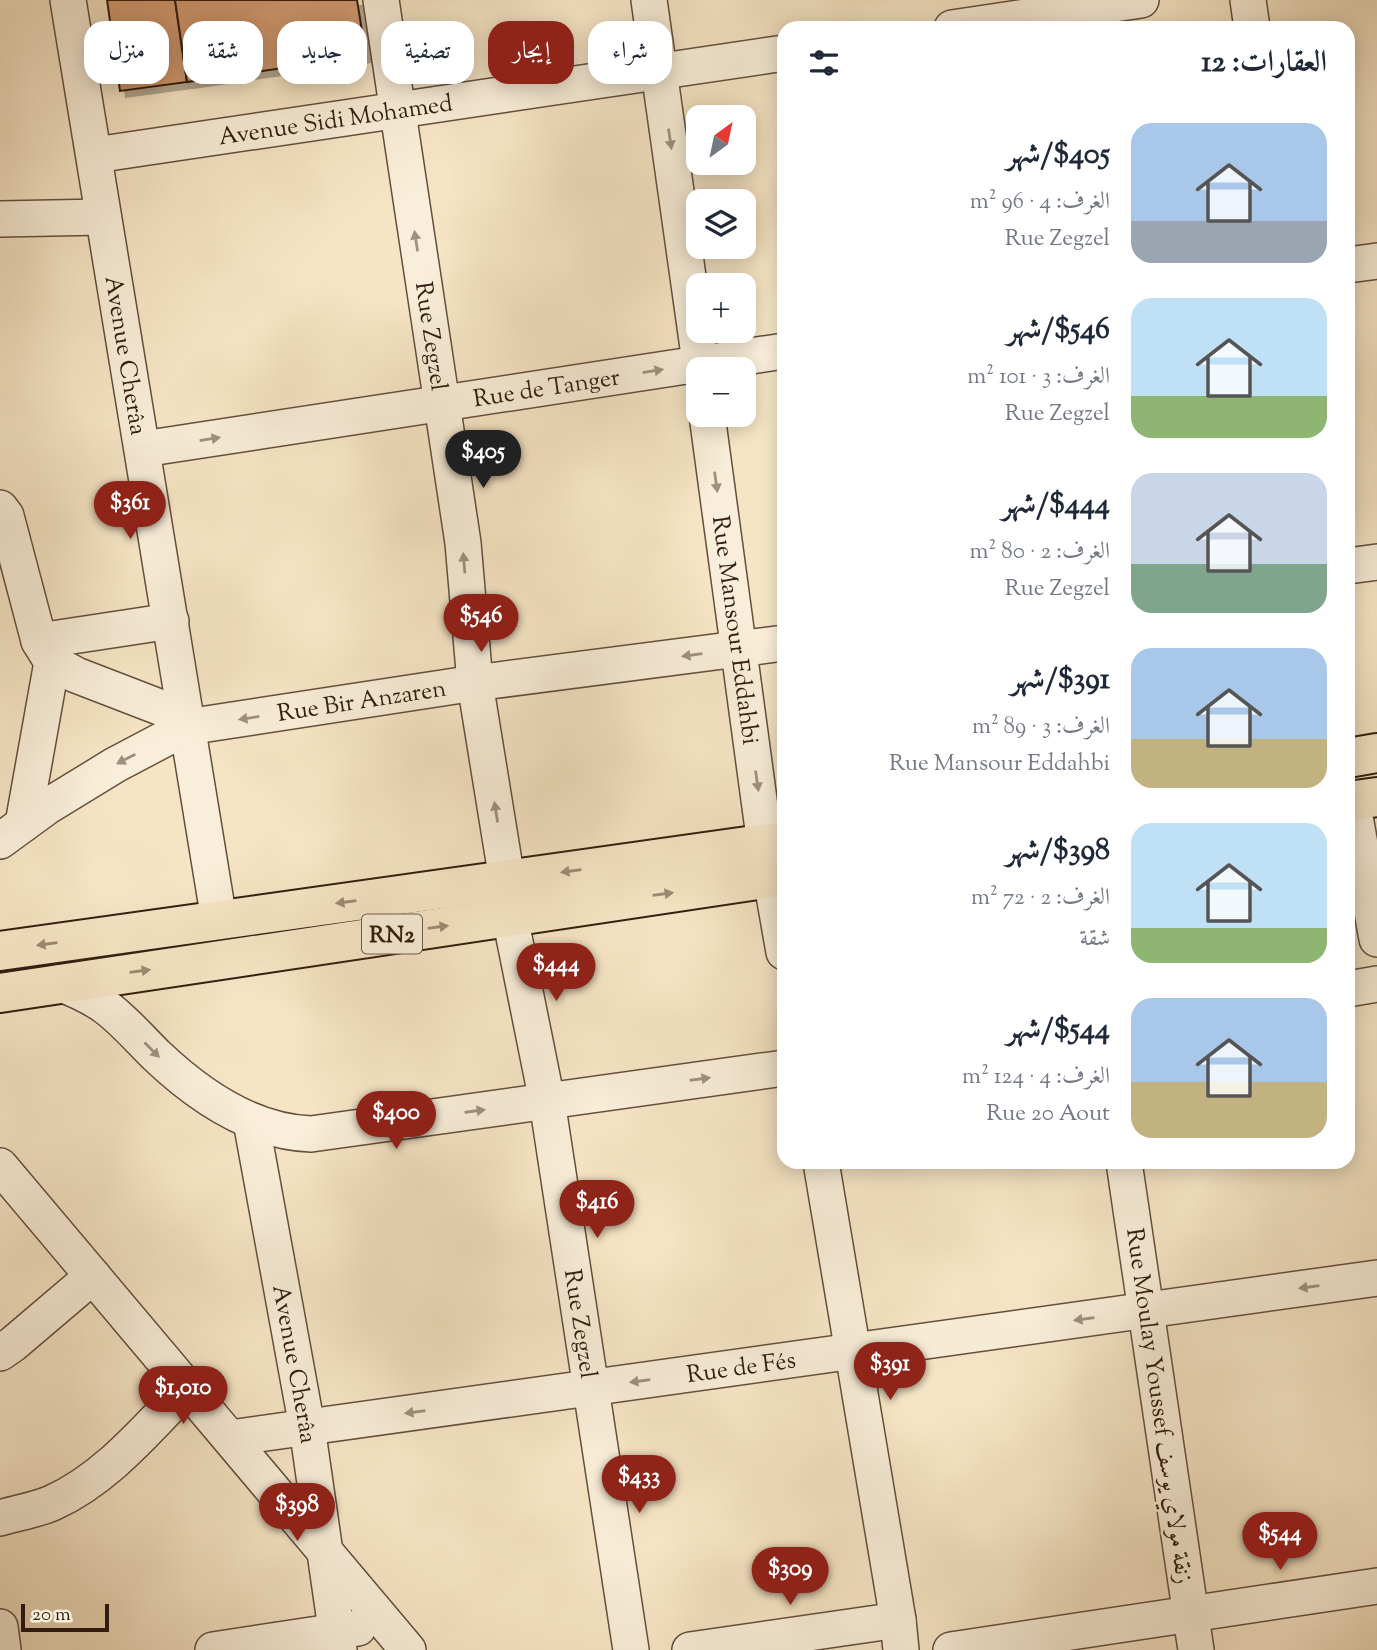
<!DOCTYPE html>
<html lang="ar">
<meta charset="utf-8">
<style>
:root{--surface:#fff;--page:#f6f6f7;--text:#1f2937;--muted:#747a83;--accent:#8f2418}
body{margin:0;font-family:"Sorts Mill Goudy",Amiri,serif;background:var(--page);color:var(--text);direction:rtl;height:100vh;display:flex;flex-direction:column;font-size:26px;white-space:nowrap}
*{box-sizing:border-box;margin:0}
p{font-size:23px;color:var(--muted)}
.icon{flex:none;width:38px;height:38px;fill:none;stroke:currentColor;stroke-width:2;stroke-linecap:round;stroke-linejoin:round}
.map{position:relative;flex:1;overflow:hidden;direction:ltr}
.details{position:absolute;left:777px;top:21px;width:578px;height:1148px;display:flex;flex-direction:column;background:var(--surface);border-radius:21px;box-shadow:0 4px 18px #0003;direction:rtl}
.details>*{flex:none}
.top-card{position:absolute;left:21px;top:21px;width:651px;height:63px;direction:rtl;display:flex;gap:14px}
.needle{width:46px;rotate:33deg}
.fabs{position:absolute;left:686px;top:105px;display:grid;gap:14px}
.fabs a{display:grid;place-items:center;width:70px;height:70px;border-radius:14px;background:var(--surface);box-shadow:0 4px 18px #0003;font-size:35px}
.scale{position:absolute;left:21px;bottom:18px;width:88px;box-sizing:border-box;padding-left:7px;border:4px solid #321d10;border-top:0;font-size:19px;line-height:24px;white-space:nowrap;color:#321d10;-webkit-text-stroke:5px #f9eed9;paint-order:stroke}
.price{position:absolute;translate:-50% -60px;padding:0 16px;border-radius:24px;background:var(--accent);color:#fff;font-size:23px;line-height:46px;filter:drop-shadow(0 2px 4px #0008)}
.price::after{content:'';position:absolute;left:50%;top:42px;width:21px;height:16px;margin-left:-10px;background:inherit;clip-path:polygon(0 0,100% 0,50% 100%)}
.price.active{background:#222;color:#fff}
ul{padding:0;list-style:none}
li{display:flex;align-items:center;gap:21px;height:175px;padding:0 28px}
li span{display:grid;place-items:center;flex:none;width:196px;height:140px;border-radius:21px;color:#555}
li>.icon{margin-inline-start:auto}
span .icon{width:84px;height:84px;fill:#fffc;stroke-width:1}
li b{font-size:30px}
h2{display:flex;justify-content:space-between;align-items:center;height:84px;padding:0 28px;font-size:30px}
.chip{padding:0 24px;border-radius:21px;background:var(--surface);box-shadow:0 4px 18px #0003;font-size:24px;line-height:63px}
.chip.active{background:var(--accent);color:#fff}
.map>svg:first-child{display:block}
</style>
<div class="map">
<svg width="1377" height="1650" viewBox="0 0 1377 1650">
<defs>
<filter id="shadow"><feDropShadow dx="6" dy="6" stdDeviation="0" flood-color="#0004"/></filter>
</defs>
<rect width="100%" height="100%" fill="#f6e5c5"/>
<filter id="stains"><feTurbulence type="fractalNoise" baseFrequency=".00286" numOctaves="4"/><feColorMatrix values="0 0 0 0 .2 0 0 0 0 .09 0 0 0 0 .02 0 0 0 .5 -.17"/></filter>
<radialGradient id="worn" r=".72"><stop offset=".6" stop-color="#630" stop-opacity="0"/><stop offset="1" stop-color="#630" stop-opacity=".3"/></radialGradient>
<!-- building -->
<g fill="#d39c73" stroke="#321d10" stroke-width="2" filter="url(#shadow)">
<path d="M107,0H175L187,82L120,91Z"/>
<path d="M175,0H357L366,56L187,82Z"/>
</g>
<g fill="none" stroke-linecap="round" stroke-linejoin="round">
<!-- minor casing -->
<g stroke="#634f3d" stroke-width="38">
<g id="minor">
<path id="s1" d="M68,0L219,920"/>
<path id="s2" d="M381,0L463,543L475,683L507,880"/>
<path d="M649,0L701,369"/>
<path d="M1248,0L1252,28"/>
<path d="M952,28L1141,0"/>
<path id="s3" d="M95,155L784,53"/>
<path d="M0,219L103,217"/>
<path d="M1348,265L1377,261"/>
<path id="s4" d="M707,415L765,844"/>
<path id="s5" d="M143,449L784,351"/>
<path d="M0,508L6,516L39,641L52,662L76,675L185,717"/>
<path d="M1348,566L1377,562"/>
<path d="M39,641L171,621"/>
<path d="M1352,800L1377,939"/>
<path d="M23,824L52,662"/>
<path id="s6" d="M0,841L48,806L115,765L187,727L475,683L784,643"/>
<path d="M771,878L784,952"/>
<path id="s7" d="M510,917L547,1101L631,1650"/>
<path d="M58,983C109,1001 120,1019 156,1055C198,1095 251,1132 311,1134L784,1068"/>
<path d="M1348,989L1377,984"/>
<path id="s8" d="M251,1121L307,1427L339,1650"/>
<path d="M821,1162L898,1620L901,1650"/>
<path d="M1124,1162L1196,1650"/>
<path d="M0,1166L408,1650"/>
<path d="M0,1353L13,1344L93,1276"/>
<path id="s9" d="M230,1438L1377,1278"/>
<path d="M0,1518C17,1513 36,1510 52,1503C106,1479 147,1429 187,1388"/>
<path d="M0,1627L3,1650"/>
<path d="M213,1650L358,1628"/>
<path d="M690,1650L898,1620"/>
<path d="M951,1650L1377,1586"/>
</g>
</g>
<!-- highway casing -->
<g stroke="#321d10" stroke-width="42">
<g id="highway">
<path d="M1348,758L1377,753"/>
<path d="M1348,801L1377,797"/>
<path d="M0,951L784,841"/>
<path d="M0,993L784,876"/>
</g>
</g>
<!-- minor -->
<use href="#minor" stroke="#f9eed9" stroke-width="35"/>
<!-- highway -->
<use href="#highway" stroke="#f6e5c5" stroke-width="38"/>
</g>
<!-- one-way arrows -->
<defs><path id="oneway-solid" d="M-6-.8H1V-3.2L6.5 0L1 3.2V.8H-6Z" transform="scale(1.75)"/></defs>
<g fill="#9f907f">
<use href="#oneway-solid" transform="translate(670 139) rotate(82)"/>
<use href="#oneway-solid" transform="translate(416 241) rotate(-99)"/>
<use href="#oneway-solid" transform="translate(653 371) rotate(-9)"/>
<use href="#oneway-solid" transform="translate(210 439) rotate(-9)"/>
<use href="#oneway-solid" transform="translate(716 482) rotate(82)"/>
<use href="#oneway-solid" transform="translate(464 563) rotate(-95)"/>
<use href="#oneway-solid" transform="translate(692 655) rotate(172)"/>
<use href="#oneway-solid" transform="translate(249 718) rotate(171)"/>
<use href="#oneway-solid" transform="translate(126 759) rotate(153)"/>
<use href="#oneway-solid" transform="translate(757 781) rotate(82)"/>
<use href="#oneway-solid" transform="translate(496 812) rotate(-99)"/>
<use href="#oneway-solid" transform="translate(152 1050) rotate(45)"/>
<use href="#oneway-solid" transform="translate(700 1079) rotate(-8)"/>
<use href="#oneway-solid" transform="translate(475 1111) rotate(-8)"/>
<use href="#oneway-solid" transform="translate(1309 1287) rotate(172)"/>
<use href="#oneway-solid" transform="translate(1084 1319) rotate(172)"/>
<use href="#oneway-solid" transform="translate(640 1381) rotate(172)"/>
<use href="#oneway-solid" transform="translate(415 1412) rotate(172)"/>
</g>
<g fill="#9e8b74">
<use href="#oneway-solid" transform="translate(571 871) rotate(172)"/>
<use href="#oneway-solid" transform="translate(663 894) rotate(-8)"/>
<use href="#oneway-solid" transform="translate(346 902) rotate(172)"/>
<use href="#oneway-solid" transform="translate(438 927) rotate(-8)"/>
<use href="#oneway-solid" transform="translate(47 944) rotate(172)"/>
<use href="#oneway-solid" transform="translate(140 971) rotate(-8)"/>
</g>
<g text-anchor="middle" stroke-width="5" stroke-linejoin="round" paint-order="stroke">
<!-- shield labels -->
<rect fill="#f9eed9" stroke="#6e5c4c" stroke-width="2" x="362" y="914.5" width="60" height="39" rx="5"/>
<g font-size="23" font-weight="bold" fill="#321d10">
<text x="392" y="942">RN2</text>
</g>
<!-- street labels -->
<g font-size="24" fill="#321d10" stroke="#f9eed9">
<text dy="8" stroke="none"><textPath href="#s3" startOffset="243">Avenue Sidi Mohamed</textPath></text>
<text dy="8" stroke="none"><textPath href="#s2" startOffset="340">Rue Zegzel</textPath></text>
<text dy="8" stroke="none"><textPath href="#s1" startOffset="360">Avenue Cherâa</textPath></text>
<text dy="8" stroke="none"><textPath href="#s5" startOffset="408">Rue de Tanger</textPath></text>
<text dy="8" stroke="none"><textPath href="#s4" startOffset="217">Rue Mansour Eddahbi</textPath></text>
<text dy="8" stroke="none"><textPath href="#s6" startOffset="396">Rue Bir Anzaren</textPath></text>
<text dy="8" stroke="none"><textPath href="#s7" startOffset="413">Rue Zegzel</textPath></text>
<text dy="8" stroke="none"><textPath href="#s8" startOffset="247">Avenue Cherâa</textPath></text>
<text dy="8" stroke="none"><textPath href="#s9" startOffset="516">Rue de Fés</textPath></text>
<text transform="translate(1160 1406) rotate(82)" y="8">Rue Moulay Youssef زنقة مولاي يوسف</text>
</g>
</g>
<rect width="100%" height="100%" filter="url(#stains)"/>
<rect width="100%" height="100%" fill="url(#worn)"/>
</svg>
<div class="fabs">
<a><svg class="needle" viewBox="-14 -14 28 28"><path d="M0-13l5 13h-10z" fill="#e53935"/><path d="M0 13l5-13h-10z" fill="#747a83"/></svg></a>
<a><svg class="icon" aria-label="layers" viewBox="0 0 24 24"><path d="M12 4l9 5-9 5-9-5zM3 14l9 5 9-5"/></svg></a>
<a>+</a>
<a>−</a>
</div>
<div class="scale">20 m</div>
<b class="price active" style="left:483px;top:490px">$405</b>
<b class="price" style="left:130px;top:541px">$361</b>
<b class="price" style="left:481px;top:654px">$546</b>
<b class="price" style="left:556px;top:1003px">$444</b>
<b class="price" style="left:396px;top:1151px">$400</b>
<b class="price" style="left:597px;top:1240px">$416</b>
<b class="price" style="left:890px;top:1402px">$391</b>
<b class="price" style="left:183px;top:1426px">$1,010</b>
<b class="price" style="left:639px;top:1515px">$433</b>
<b class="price" style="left:297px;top:1543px">$398</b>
<b class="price" style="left:1280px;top:1572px">$544</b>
<b class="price" style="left:790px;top:1607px">$309</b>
<div class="top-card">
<a class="chip">شراء</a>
<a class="chip active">إيجار</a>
<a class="chip">تصفية</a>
<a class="chip">جديد</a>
<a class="chip">شقة</a>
<a class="chip">منزل</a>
</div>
<section class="details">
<h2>العقارات: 12<svg class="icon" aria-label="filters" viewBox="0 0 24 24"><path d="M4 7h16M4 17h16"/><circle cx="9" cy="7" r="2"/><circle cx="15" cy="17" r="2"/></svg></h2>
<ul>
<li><span style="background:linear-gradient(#a9c7e8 70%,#9aa5b1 0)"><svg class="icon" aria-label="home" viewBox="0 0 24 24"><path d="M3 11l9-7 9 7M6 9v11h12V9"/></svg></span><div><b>$405/شهر</b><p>الغرف: 4 · 96 m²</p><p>Rue Zegzel</p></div></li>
<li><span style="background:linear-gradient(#bfe0f5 70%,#8fb573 0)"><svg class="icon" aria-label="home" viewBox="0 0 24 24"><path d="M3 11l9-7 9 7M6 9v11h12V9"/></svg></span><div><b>$546/شهر</b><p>الغرف: 3 · 101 m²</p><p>Rue Zegzel</p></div></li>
<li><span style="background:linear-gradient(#c9d6e8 65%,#7fa58c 0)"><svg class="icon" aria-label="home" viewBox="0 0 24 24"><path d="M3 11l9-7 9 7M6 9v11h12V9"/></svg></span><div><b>$444/شهر</b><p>الغرف: 2 · 80 m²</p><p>Rue Zegzel</p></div></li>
<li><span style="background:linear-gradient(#a9c7e8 65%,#c2b280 0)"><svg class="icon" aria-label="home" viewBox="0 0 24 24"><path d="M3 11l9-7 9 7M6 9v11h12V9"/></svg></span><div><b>$391/شهر</b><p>الغرف: 3 · 89 m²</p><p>Rue Mansour Eddahbi</p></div></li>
<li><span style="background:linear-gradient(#bfe0f5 75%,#8fb573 0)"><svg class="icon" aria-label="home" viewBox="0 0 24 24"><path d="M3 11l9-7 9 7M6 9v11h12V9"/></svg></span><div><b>$398/شهر</b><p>الغرف: 2 · 72 m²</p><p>شقة</p></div></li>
<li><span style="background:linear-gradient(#a9c7e8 60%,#c2b280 0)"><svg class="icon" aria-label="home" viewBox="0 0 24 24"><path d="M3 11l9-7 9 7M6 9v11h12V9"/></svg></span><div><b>$544/شهر</b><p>الغرف: 4 · 124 m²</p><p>Rue 20 Aout</p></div></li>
</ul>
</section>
</div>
